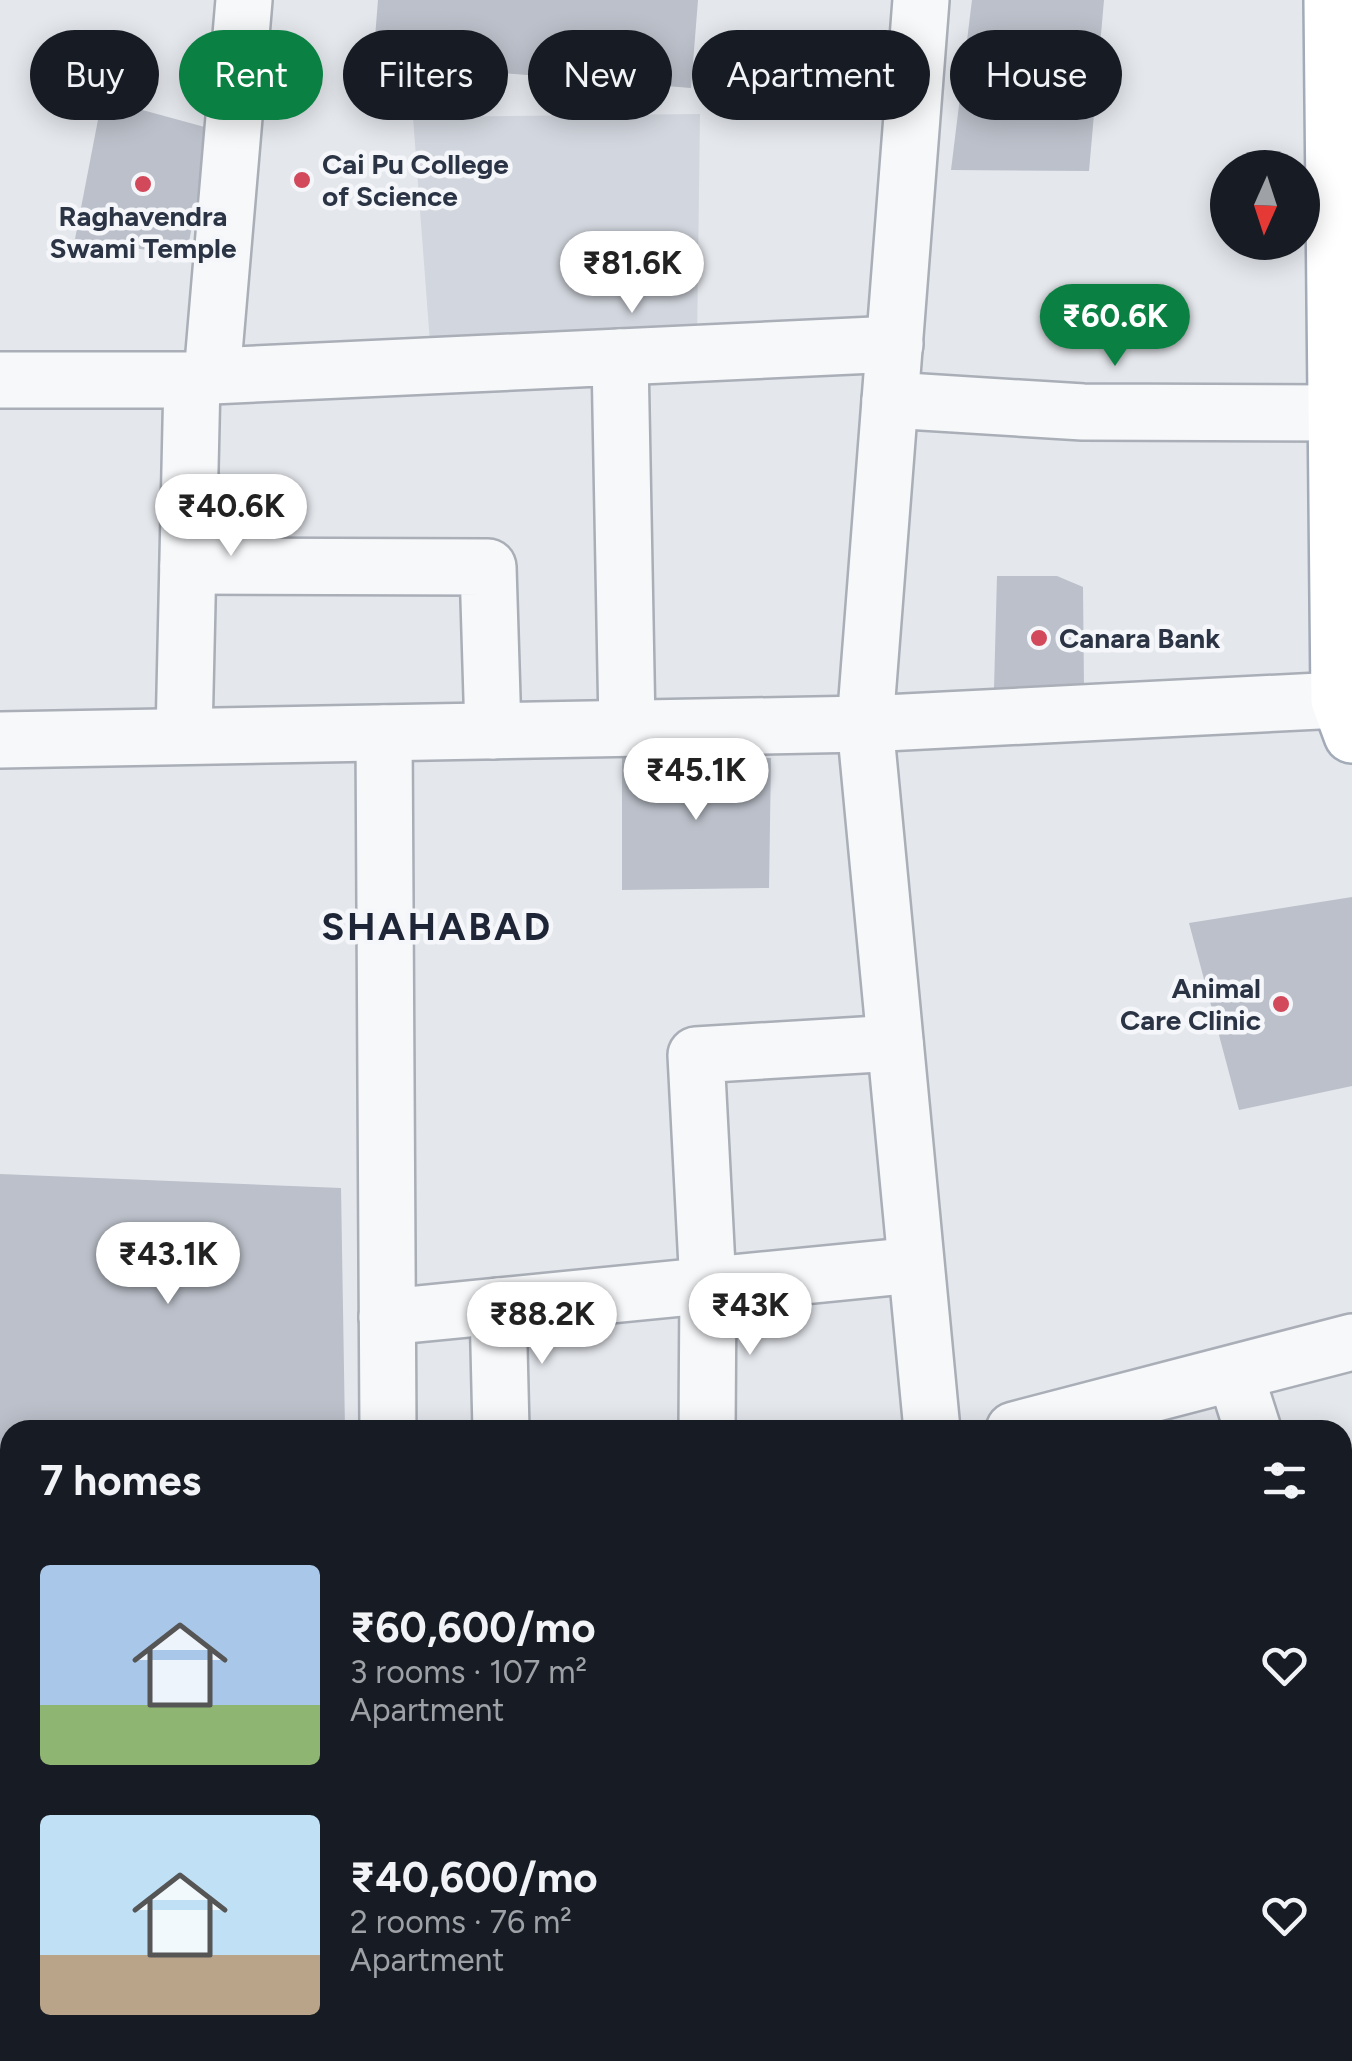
<!DOCTYPE html>
<meta charset="utf-8">
<style>
:root{--surface:#171b24;--page:#20242c;--text:#f1f3f6;--muted:#9ea1a6;--accent:#0b8043}
body{margin:0;font-family:Figtree,sans-serif;background:var(--page);color:var(--text);height:100vh;display:flex;flex-direction:column;font-size:38px;white-space:nowrap}
*{box-sizing:border-box;margin:0}
p{font-size:32px;color:var(--muted)}
.icon{flex:none;width:55px;height:55px;fill:none;stroke:currentColor;stroke-width:2;stroke-linecap:round;stroke-linejoin:round}
.map{position:relative;flex:1;overflow:hidden}
.details{position:absolute;left:0px;top:1420px;width:1352px;height:642px;display:flex;flex-direction:column;background:var(--surface);border-radius:30px 30px 0 0;box-shadow:0 5px 25px #0003}
.details>*{flex:none}
.hud{position:absolute;left:30px;top:30px;width:1292px;height:90px;display:flex;gap:20px}
.needle{width:65px;rotate:183deg}
.fabs{position:absolute;left:1210px;top:150px;display:grid;gap:20px}
.fabs a{display:grid;place-items:center;width:110px;height:110px;border-radius:50%;background:var(--surface);box-shadow:0 5px 25px #0003;font-size:50px}
.price{position:absolute;translate:-50% -85px;padding:0 22px;border-radius:35px;background:#fff;color:#222;font-size:32px;line-height:65px;filter:drop-shadow(0 2px 5px #0008)}
.price::after{content:'';position:absolute;left:50%;top:60px;width:30px;height:22px;margin-left:-15px;background:inherit;clip-path:polygon(0 0,100% 0,50% 100%)}
.price.selected{background:var(--accent);color:#fff}
ul{padding:0;list-style:none}
li{display:flex;align-items:center;gap:30px;height:250px;padding:0 40px}
li span{display:grid;place-items:center;flex:none;width:280px;height:200px;border-radius:10px;color:#555}
li>.icon{margin-inline-start:auto}
span .icon{width:120px;height:120px;fill:#fffc;stroke-width:1}
li b{font-size:42px}
h2{display:flex;justify-content:space-between;align-items:center;height:120px;padding:0 40px;font-size:42px}
.tag{padding:0 35px;border-radius:45px;background:var(--surface);box-shadow:0 5px 25px #0003;font-size:35px;line-height:90px}
.tag.selected{background:var(--accent);color:#fff}
.map>svg:first-child{display:block}
</style>
<div class="map">
<svg width="1352" height="2061" viewBox="0 0 1352 2061">
<rect width="100%" height="100%" fill="#e4e7ec"/>
<!-- built -->
<path fill="#d2d6de" d="M700,114L697,343L431,356L413,117Z"/>
<!-- building -->
<g fill="#bbc0ca">
<path d="M378,0H698L691,88L373,63Z"/>
<path d="M972,0H1104L1089,171L951,170Z"/>
<path d="M102,99L212,129L186,256L75,239Z"/>
<path d="M997,576H1057L1083,587L1084,689H994Z"/>
<path d="M622,758H771L769,888L622,890Z"/>
<path d="M1352,897V1086L1239,1110L1189,923Z"/>
<path d="M0,1174L341,1188L345,1430H10V1519H0Z"/>
<rect x="0" y="1559" width="10" height="134"/>
<rect x="0" y="1804" width="10" height="181"/>
</g>
<g fill="none" stroke-linecap="round" stroke-linejoin="round">
<!-- minor casing -->
<g stroke="#a9aeb7" stroke-width="60">
<g id="minor">
<path d="M921,0L865,724L932,1430"/>
<path d="M620,357L895,344"/>
<path d="M212,376L620,357L627,726"/>
<path d="M0,380H192L212,376L244,0"/>
<path d="M890,400L1083,412L1337,413"/>
<path d="M188,566L488,567L493,731"/>
<path d="M384,733L388,1430"/>
<path d="M184,736L192,380"/>
<path d="M0,740L865,724L1339,700"/>
<path d="M498,1306L501,1430"/>
<path d="M387,1317L915,1265"/>
<path d="M1235,1374L1253,1430"/>
<path d="M707,1430L708,1286L696,1055L895,1043"/>
<path d="M1014,1430L1352,1342"/>
<path d="M0,1785H10"/>
<path d="M1342,1989L1352,1987"/>
<path d="M720,2052L721,2061"/>
<path d="M1029,2052L1030,2061"/>
<path d="M509,2061L549,2052"/>
</g>
</g>
<!-- major casing -->
<g stroke="#a3abb8" stroke-width="60">
<path id="major" d="M1332,0L1339,700L1352,735"/>
</g>
<!-- minor -->
<use href="#minor" stroke="#f7f8fa" stroke-width="55"/>
<!-- major -->
<use href="#major" stroke="#fff" stroke-width="55"/>
</g>
<!-- markers -->
<g fill="#d1495b" stroke="#f4f6f9" stroke-width="4">
<circle cx="302" cy="180" r="10"/>
<circle cx="143" cy="184" r="10"/>
<circle cx="1039" cy="638" r="10"/>
<circle cx="1281" cy="1004" r="10"/>
</g>
<g text-anchor="middle" stroke-width="9" stroke-linejoin="round" paint-order="stroke">
<!-- poi labels -->
<g font-size="28" font-weight="bold" fill="#2b3445" stroke="#f4f6f9" text-anchor="start">
<text x="322" y="174">Cai Pu College<tspan x="322" dy="32">of Science</tspan></text>
<text x="143" y="226" text-anchor="middle">Raghavendra<tspan x="143" dy="32">Swami Temple</tspan></text>
<text x="1059" y="648">Canara Bank</text>
<text x="1261" y="998" text-anchor="end">Animal<tspan x="1261" dy="32">Care Clinic</tspan></text>
</g>
<!-- district labels -->
<g font-size="38" font-weight="bold" letter-spacing="2.5" fill="#1d2536" stroke="#f4f6f9">
<text x="437" y="940">SHAHABAD</text>
</g>
</g>
</svg>
<div class="fabs">
<a><svg class="needle" viewBox="-14 -14 28 28"><path d="M0-13l5 13h-10z" fill="#e53935"/><path d="M0 13l5-13h-10z" fill="#9ea1a6"/></svg></a>
</div>
<b class="price" style="left:632px;top:316px">₹81.6K</b>
<b class="price selected" style="left:1115px;top:369px">₹60.6K</b>
<b class="price" style="left:231px;top:559px">₹40.6K</b>
<b class="price" style="left:696px;top:823px">₹45.1K</b>
<b class="price" style="left:168px;top:1307px">₹43.1K</b>
<b class="price" style="left:750px;top:1358px">₹43K</b>
<b class="price" style="left:542px;top:1367px">₹88.2K</b>
<div class="hud">
<a class="tag">Buy</a>
<a class="tag selected">Rent</a>
<a class="tag">Filters</a>
<a class="tag">New</a>
<a class="tag">Apartment</a>
<a class="tag">House</a>
</div>
<section class="details">
<h2>7 homes<svg class="icon" aria-label="filters" viewBox="0 0 24 24"><path d="M4 7h16M4 17h16"/><circle cx="9" cy="7" r="2"/><circle cx="15" cy="17" r="2"/></svg></h2>
<ul>
<li><span style="background:linear-gradient(#a9c7e8 70%,#8fb573 0)"><svg class="icon" aria-label="home" viewBox="0 0 24 24"><path d="M3 11l9-7 9 7M6 9v11h12V9"/></svg></span><div><b>₹60,600/mo</b><p>3 rooms · 107 m²</p><p>Apartment</p></div><svg class="icon" aria-label="heart" viewBox="0 0 24 24"><path d="M12 20l-8-8c-3-5 5-10 8-4 3-6 11-1 8 4z"/></svg></li>
<li><span style="background:linear-gradient(#bfe0f5 70%,#b9a48a 0)"><svg class="icon" aria-label="home" viewBox="0 0 24 24"><path d="M3 11l9-7 9 7M6 9v11h12V9"/></svg></span><div><b>₹40,600/mo</b><p>2 rooms · 76 m²</p><p>Apartment</p></div><svg class="icon" aria-label="heart" viewBox="0 0 24 24"><path d="M12 20l-8-8c-3-5 5-10 8-4 3-6 11-1 8 4z"/></svg></li>
</ul>
</section>
</div>
